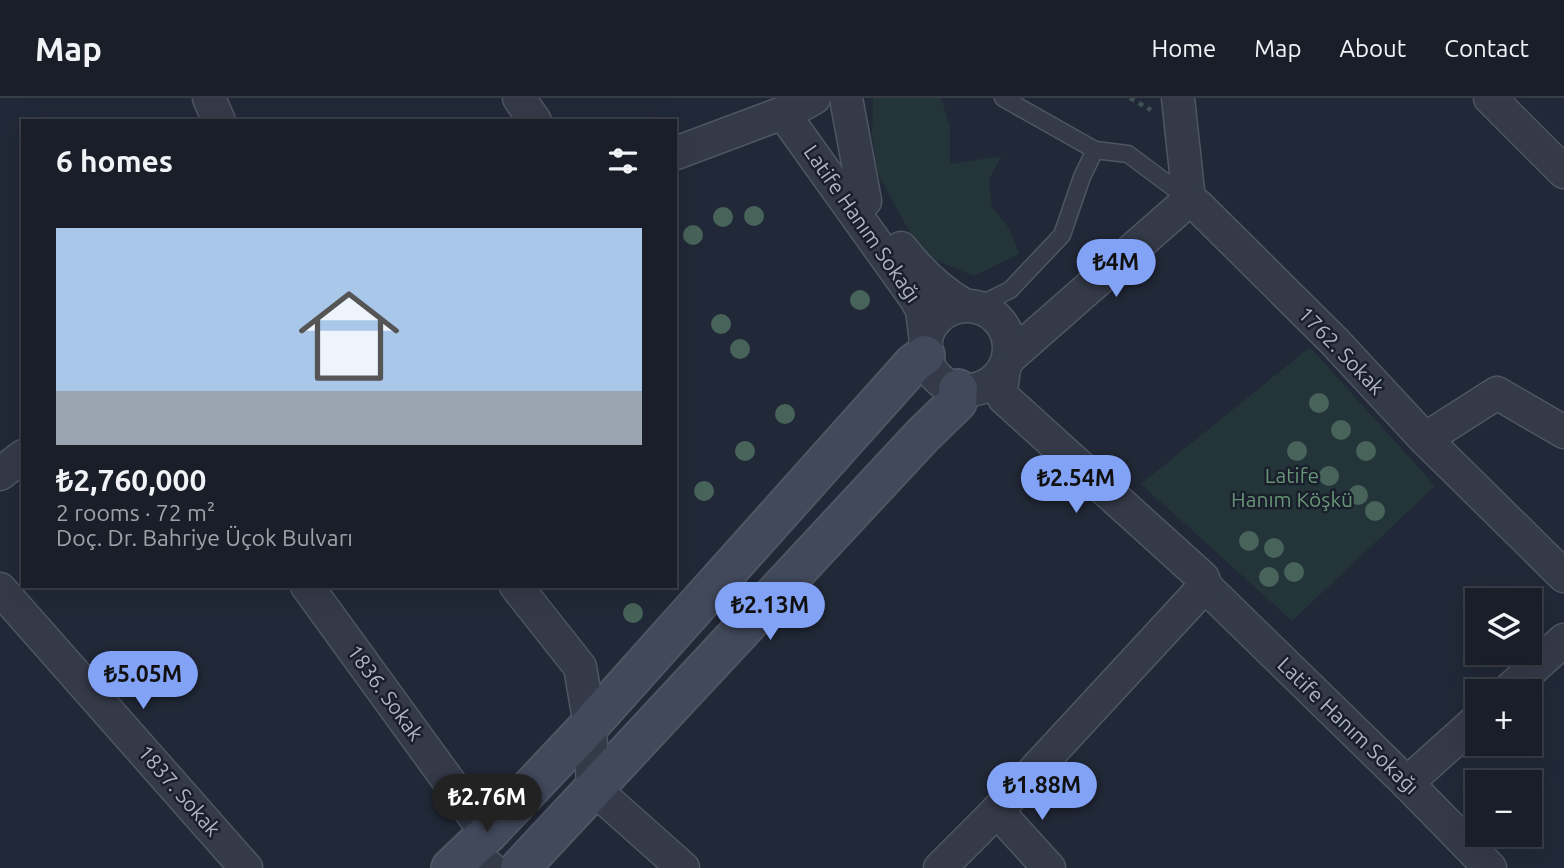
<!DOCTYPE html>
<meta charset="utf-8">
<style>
:root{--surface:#191e29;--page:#222731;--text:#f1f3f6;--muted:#9fa2a8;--line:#373c46;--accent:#82a2f6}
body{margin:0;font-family:Ubuntu,sans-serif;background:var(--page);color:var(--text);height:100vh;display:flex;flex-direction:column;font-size:26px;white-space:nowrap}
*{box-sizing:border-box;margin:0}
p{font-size:23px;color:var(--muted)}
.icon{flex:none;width:38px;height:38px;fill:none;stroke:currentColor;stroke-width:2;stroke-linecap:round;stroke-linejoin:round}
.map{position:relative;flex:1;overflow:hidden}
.sheet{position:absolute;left:21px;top:21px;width:656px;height:469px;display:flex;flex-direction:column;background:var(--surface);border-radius:0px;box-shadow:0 7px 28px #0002,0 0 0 2px var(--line)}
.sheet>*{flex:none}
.tools{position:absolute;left:1465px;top:490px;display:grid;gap:14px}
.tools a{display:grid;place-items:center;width:77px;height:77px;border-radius:0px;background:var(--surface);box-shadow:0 7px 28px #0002,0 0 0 2px var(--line);font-size:35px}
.price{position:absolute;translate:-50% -60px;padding:0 16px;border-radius:24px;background:var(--accent);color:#111;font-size:23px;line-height:46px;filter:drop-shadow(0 2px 4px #0008)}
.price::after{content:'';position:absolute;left:50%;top:42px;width:21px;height:16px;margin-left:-10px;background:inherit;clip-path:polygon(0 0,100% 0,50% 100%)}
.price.active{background:#222;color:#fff}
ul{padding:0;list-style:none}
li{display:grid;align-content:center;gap:14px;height:371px;padding:0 35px}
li+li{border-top:2px solid var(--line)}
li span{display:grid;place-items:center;height:217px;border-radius:0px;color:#555}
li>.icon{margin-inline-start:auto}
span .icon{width:126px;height:126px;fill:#fffc;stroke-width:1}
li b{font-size:30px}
h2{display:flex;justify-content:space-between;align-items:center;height:84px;padding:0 35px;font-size:30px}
header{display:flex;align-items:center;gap:42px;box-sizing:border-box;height:98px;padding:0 35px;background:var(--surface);border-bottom:2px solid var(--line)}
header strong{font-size:33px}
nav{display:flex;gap:38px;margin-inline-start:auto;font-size:24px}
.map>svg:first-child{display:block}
</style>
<header>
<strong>Map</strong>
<nav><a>Home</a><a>Map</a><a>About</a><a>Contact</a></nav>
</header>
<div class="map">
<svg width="1564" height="770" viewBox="0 0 1564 770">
<rect width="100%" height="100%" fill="#212837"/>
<!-- green -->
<g fill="#243539">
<path d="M873,0H941L950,29V66L1002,58L989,81L992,109L1009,130L1019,156L974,178L923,157L907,129L878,76L872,39Z"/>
<path d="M1310,249L1435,388L1292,523L1141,386Z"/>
</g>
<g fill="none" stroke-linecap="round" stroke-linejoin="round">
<!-- lane casing -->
<g stroke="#4f5562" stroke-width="19">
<g id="lane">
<path d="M1003,0L1095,52"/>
<path d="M977,208L1010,192L1062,137L1082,79L1095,52L1128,56L1187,100"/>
</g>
</g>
<!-- street casing -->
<g stroke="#4f5562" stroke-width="35">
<g id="street">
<path d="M209,0L219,23"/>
<path d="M519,0L535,23"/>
<path d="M846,0L865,103"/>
<path d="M1178,0L1189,102"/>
<path d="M1490,0L1564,74"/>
<path d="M783,15L916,201L922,212L926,244"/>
<path d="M676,55L796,10L814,0"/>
<path d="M1189,102L1197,107L1334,243L1425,341L1564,478"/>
<path d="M901,150C919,173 938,192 964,207"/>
<circle cx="967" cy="250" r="42"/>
<path d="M1009,260L1189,102"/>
<path d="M1004,271L1001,293L1004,300L1203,480L1205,488L1407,685L1490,770"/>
<path d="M1425,341L1497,295L1564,334"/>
<path d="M0,376L23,358"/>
<path d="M307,488L487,736"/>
<path d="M516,488L580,569L590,627L593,690L683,770"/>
<path d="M0,491L246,770"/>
<path d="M1508,593L1564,542"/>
<path d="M1407,685L1477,622"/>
<path d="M997,713L1049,770"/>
<path d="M463,759H474L490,770"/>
<path d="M940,770L997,713L1205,488"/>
</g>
</g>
<!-- secondary casing -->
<g stroke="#4f5562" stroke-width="42">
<g id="secondary">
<path d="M451,770L487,736L590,627L913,266L925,257"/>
<path d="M520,770L923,337L957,304L958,291"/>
</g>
</g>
<!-- path -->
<path stroke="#405156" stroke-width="4.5" stroke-dasharray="5 5" stroke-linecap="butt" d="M1130,0L1151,12"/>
<!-- lane -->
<use href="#lane" stroke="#343a48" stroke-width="16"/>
<!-- street -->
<use href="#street" stroke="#343a48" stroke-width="32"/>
<!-- secondary -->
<use href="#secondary" stroke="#42495b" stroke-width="38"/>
</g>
<!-- trees -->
<g fill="#48635a">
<circle cx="754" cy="118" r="10"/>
<circle cx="723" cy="119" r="10"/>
<circle cx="693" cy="137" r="10"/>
<circle cx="860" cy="202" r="10"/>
<circle cx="721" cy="226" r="10"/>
<circle cx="740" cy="251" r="10"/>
<circle cx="1319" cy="305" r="10"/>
<circle cx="785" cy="316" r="10"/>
<circle cx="1341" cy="332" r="10"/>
<circle cx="745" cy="353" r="10"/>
<circle cx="1297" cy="353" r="10"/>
<circle cx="1366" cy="353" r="10"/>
<circle cx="1329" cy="378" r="10"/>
<circle cx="704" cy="393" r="10"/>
<circle cx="1358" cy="397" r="10"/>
<circle cx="1375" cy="413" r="10"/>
<circle cx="1249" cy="443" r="10"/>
<circle cx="1274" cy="450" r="10"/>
<circle cx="1294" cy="474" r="10"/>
<circle cx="1269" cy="479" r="10"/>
<circle cx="633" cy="515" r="10"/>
</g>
<g text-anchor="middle" stroke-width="5" stroke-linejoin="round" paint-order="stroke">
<!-- street labels -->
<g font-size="21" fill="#afb5c4" stroke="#1a1f2c">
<text transform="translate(862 126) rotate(55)" y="7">Latife Hanım Sokağı</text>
<text transform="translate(1341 253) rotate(46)" y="7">1762. Sokak</text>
<text transform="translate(385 595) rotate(54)" y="7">1836. Sokak</text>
<text transform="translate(1348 628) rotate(44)" y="7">Latife Hanım Sokağı</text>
<text transform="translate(179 693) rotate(49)" y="7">1837. Sokak</text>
</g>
<!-- park labels -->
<g font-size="21" fill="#679476" stroke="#1a1f2c">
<text x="1292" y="385">Latife<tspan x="1292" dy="24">Hanım Köşkü</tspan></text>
</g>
</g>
</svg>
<div class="tools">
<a><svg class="icon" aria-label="layers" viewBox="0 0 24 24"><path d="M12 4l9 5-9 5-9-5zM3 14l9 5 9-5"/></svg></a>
<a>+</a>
<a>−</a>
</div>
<b class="price" style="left:1116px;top:201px">₺4M</b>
<b class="price" style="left:1076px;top:417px">₺2.54M</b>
<b class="price" style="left:770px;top:544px">₺2.13M</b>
<b class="price" style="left:143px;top:613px">₺5.05M</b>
<b class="price" style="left:1042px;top:724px">₺1.88M</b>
<b class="price active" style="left:487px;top:736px">₺2.76M</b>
<section class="sheet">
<h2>6 homes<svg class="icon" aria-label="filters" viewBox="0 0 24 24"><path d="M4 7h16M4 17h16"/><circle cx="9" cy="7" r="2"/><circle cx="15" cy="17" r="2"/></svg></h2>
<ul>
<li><span style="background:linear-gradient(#a9c7e8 75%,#9aa5b1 0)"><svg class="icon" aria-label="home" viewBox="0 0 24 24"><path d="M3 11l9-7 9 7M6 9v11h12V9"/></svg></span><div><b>₺2,760,000</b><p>2 rooms · 72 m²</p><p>Doç. Dr. Bahriye Üçok Bulvarı</p></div></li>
</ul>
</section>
</div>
